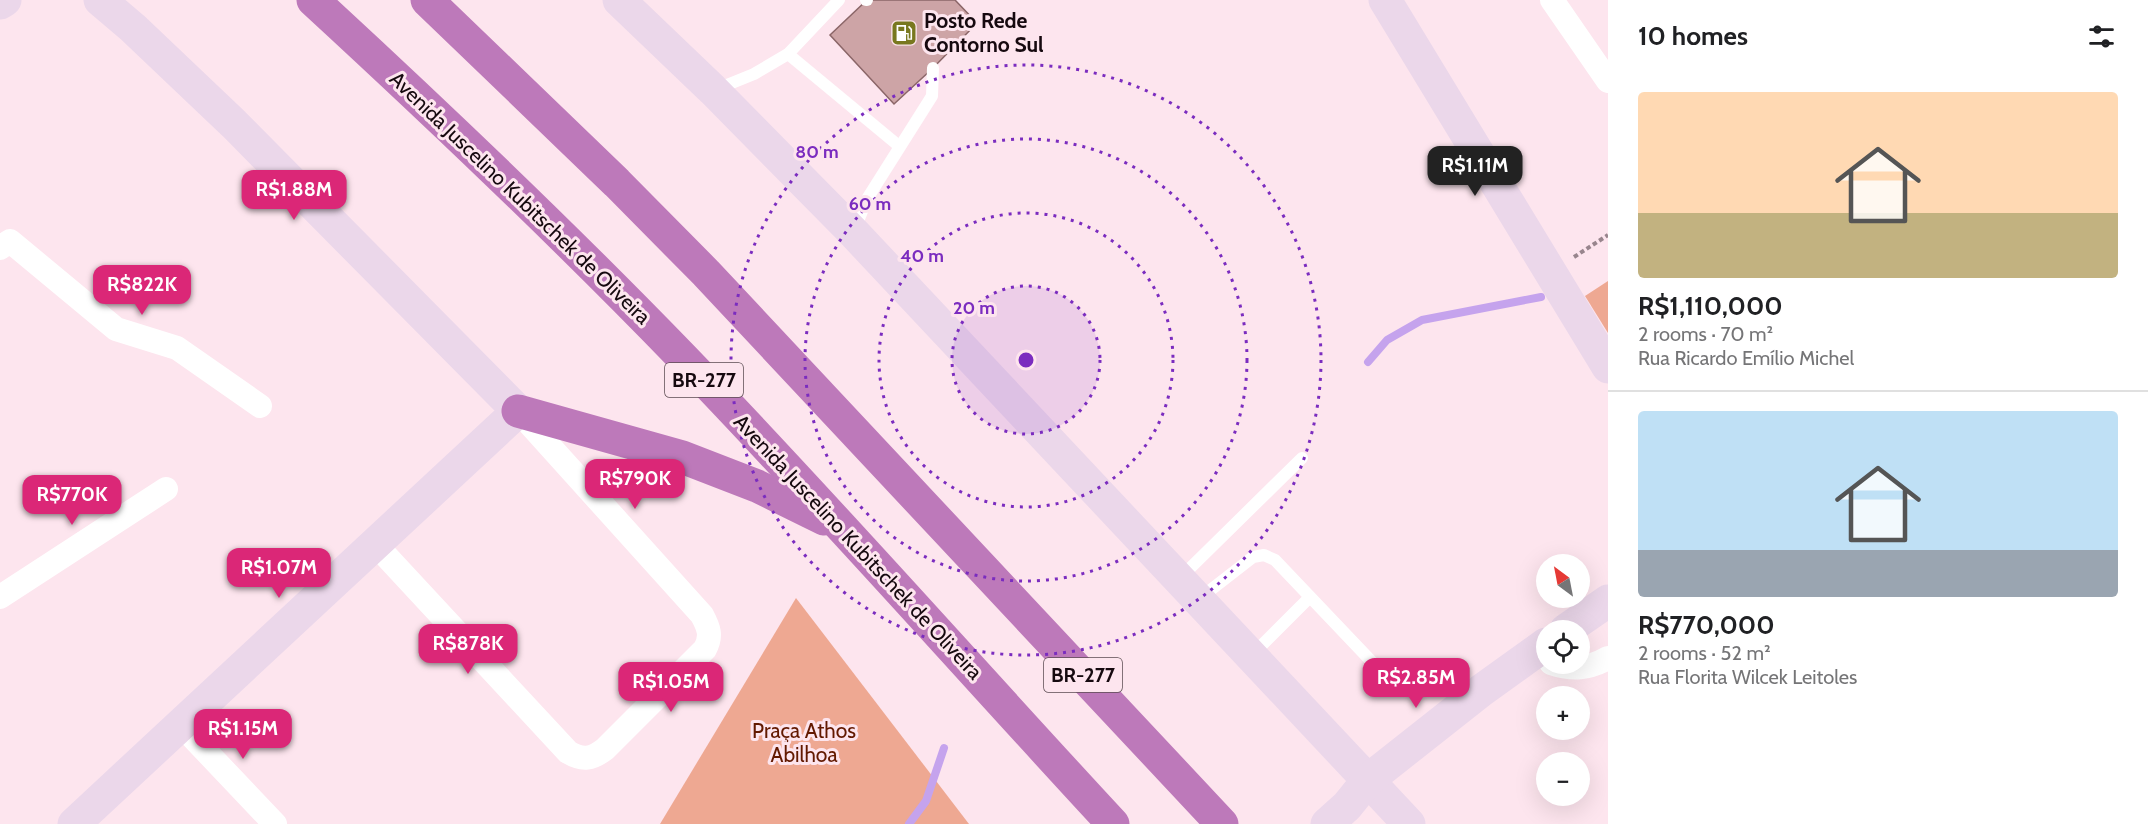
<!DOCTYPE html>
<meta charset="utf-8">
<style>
:root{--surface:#fff;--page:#f2f2f2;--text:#202124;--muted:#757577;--line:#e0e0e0;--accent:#db2777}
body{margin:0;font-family:Cabin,sans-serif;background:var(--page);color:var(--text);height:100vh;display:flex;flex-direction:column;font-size:22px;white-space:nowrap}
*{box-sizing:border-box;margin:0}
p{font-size:20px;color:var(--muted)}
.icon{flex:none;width:33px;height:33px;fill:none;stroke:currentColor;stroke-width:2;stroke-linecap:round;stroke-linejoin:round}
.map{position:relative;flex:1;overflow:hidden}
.panel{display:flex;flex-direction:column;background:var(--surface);width:540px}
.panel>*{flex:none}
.needle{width:39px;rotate:328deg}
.tools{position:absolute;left:1536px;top:554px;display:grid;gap:12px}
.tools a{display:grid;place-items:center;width:54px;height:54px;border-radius:50%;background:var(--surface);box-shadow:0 6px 24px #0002;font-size:30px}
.price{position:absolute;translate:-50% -51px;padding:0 14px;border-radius:12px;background:var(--accent);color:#fff;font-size:20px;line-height:39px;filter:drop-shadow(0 2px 3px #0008)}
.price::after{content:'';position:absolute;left:50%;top:36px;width:18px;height:14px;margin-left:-9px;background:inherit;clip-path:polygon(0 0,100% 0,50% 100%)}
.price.selected{background:#222;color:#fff}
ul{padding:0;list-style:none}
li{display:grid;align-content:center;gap:12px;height:318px;padding:0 30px}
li+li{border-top:2px solid var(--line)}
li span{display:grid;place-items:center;height:186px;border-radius:6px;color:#555}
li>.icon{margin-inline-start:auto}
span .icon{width:108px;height:108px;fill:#fffc;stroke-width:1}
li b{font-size:26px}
h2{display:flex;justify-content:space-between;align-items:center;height:72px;padding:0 30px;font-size:26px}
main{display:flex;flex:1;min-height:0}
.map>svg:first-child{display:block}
</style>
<main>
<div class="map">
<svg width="1608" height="824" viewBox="0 0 1608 824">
<rect width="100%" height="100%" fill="#fde5ee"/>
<!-- green -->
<g fill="#eea892">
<path d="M1608,281V333L1585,296Z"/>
<path d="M796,598L969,824H660Z"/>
</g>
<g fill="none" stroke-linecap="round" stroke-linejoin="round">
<!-- stream -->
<g stroke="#c5a3ed" stroke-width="8">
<path d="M1368,362L1387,340L1422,320L1541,297"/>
<path d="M909,824L926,801L944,748"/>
</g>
</g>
<!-- building -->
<path fill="#cda4a6" stroke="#8b6668" stroke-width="1.5" d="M867,0H955L977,23L933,68L894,104L830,35Z"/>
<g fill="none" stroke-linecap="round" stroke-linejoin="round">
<!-- path -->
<path stroke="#98858d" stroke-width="4" stroke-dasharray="4.5 3" stroke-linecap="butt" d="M1574,257L1608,235"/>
<!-- lane -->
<g stroke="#fff" stroke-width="12">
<path d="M866,0H867"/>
<path d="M788,54L899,146"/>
<path d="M717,89L754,74L788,54L839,0"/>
<path d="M854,231L867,199L932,96L933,68"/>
<path d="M1180,578L1302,458"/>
<path d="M1199,599L1253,557L1264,555L1275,560L1392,683"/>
<path d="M1252,655L1310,597"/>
</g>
<!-- street -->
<g stroke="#fff" stroke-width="24">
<path d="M1552,0L1608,81"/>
<path d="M0,248L10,241L116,329L177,348L260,406"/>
<path d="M375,544L568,752C583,761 592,759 605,749L705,649C712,636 709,628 702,615L518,411"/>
<path d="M0,597L166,489"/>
<path d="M1551,663C1572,670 1589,669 1608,658"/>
<path d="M181,725L275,824"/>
</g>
<!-- secondary -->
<g stroke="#ebd7ea" stroke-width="33">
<path d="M619,0L713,90L853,232L1409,824"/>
<path d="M1385,0L1608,367"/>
<path d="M0,3L5,0"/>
<path d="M1566,630L1608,601"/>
<path d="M74,824L518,411L234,124L133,28L100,0"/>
<path d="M1327,824L1347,806L1368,780L1482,690L1546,644"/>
</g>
<!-- highway -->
<g stroke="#bd79ba" stroke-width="33">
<path d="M313,0C439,116 563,234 682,357C829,509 969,669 1113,824"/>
<path d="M427,0L617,183L706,273L1222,824"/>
<path d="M518,411L682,457L757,486L824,519"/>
</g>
</g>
<!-- distance rings -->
<circle cx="1026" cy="360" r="74" fill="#7b2cbf" fill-opacity=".12"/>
<g fill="none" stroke="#7b2cbf" stroke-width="3" stroke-dasharray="3 6">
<circle cx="1026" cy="360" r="74"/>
<circle cx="1026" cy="360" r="147"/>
<circle cx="1026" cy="360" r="221"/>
<circle cx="1026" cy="360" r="295"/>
</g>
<!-- icons -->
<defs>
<g id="fuel-square" transform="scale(1.35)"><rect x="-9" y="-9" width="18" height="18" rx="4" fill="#78781f" stroke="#fde5ee"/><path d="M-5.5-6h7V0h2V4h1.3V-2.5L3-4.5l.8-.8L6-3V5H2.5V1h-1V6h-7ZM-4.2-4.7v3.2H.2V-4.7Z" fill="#fff"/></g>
</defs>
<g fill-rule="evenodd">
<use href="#fuel-square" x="904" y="33"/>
</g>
<g text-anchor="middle" stroke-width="6" stroke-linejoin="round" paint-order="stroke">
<!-- shield labels -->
<g fill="#fde5ee" stroke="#5b4b52" stroke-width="1.5">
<rect x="665" y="363" width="78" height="34" rx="4.5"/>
<rect x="1044" y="658" width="78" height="34" rx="4.5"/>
</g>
<g font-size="20" font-weight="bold" fill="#16090f">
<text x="704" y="387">BR-277</text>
<text x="1083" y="682">BR-277</text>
</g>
<!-- poi labels -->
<g font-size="21" font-weight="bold" fill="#16090f" stroke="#fde5ee" text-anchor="start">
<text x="924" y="28">Posto Rede<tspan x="924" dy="24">Contorno Sul</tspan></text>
</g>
<!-- street labels -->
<g font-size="21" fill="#16090f" stroke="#fde5ee">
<text transform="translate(520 198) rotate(44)" y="7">Avenida Juscelino Kubitschek de Oliveira</text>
<text transform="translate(858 547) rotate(47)" y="7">Avenida Juscelino Kubitschek de Oliveira</text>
</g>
<!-- park labels -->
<g font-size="21" fill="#631900" stroke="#fde5ee">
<text x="804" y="738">Praça Athos<tspan x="804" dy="24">Abilhoa</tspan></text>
</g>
</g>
<circle cx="1026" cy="360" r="9" fill="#7b2cbf" stroke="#fde5ee" stroke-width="3"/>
<g font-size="18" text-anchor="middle" font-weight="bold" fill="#7b2cbf" stroke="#fde5ee" stroke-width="6" stroke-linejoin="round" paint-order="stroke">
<text x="817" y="158">80 m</text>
<text x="870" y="210">60 m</text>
<text x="922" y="262">40 m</text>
<text x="974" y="314">20 m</text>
</g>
</svg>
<div class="tools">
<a><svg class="needle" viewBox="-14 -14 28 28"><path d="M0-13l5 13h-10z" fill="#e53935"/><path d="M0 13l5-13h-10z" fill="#757577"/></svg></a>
<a><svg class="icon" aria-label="locate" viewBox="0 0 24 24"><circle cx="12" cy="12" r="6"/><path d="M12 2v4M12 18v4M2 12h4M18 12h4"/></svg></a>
<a>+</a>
<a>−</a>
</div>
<b class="price selected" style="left:1475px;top:197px">R$1.11M</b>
<b class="price" style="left:294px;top:221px">R$1.88M</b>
<b class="price" style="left:142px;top:316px">R$822K</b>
<b class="price" style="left:635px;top:510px">R$790K</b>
<b class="price" style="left:72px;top:526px">R$770K</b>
<b class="price" style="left:279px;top:599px">R$1.07M</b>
<b class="price" style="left:468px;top:675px">R$878K</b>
<b class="price" style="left:1416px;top:709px">R$2.85M</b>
<b class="price" style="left:671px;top:713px">R$1.05M</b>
<b class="price" style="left:243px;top:760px">R$1.15M</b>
</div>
<section class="panel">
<h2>10 homes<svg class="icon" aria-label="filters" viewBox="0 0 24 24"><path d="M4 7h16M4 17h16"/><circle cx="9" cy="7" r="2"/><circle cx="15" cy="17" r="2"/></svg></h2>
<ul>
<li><span style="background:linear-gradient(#ffd9b3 65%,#c2b280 0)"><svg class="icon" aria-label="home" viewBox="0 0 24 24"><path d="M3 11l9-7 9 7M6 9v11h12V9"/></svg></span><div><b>R$1,110,000</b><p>2 rooms · 70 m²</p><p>Rua Ricardo Emílio Michel</p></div></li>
<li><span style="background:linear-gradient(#bfe0f5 75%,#9aa5b1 0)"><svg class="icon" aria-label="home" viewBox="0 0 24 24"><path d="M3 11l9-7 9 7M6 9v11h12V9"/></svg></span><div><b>R$770,000</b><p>2 rooms · 52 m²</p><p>Rua Florita Wilcek Leitoles</p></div></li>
</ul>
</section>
</main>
